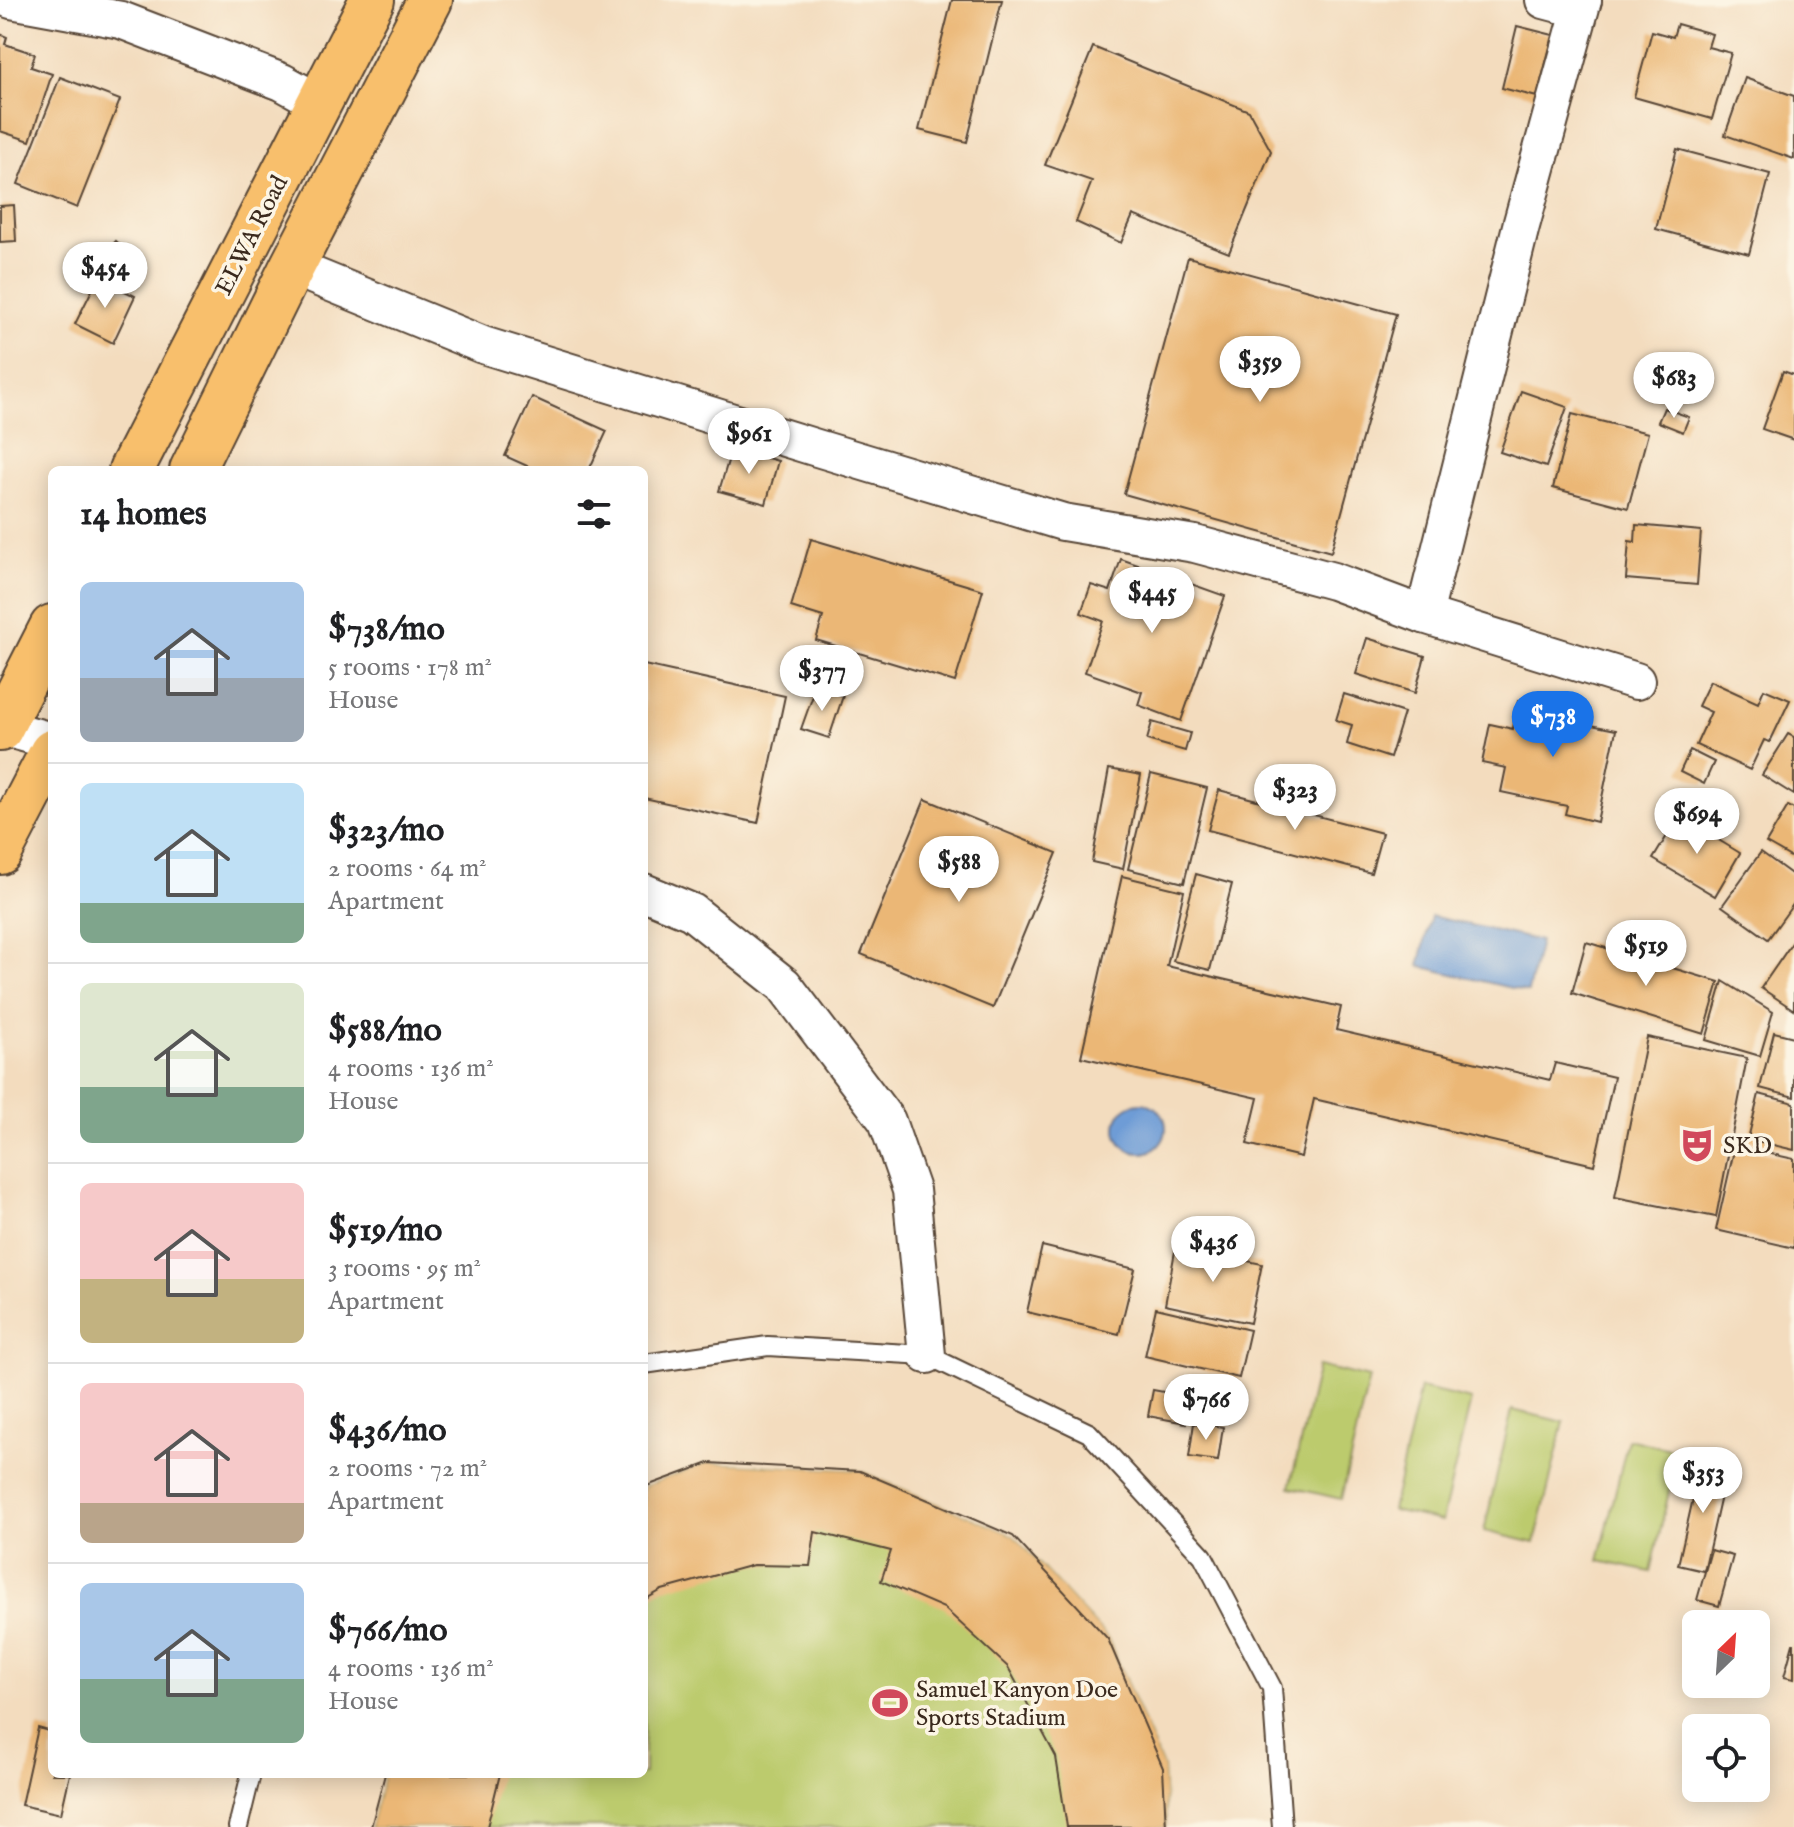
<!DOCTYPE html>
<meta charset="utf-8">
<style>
:root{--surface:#fff;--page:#f2f2f2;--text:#202124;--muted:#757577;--line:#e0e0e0;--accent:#1a73e8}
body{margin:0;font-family:"IM FELL English",serif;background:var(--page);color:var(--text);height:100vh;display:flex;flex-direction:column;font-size:30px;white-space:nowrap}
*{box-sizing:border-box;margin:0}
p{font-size:26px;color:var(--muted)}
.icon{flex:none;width:44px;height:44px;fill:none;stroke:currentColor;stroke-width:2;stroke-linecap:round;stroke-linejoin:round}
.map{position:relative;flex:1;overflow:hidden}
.sheet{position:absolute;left:48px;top:466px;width:600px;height:1312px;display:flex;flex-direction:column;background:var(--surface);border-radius:12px;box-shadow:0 4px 20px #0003}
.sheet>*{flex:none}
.needle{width:52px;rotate:25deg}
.buttons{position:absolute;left:1682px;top:1610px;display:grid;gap:16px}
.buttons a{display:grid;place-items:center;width:88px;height:88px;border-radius:12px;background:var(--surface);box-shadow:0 4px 20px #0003;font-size:40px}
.price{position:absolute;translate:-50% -68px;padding:0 18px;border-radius:28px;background:#fff;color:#222;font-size:26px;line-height:52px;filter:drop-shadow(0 2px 4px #0008)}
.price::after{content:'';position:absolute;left:50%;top:48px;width:24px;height:18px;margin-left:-12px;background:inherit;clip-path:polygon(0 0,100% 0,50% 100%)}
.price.on{background:var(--accent);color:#fff}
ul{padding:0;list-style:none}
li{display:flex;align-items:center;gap:24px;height:200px;padding:0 32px}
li+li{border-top:2px solid var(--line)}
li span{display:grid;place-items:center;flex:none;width:224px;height:160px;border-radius:12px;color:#555}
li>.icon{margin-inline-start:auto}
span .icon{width:96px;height:96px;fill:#fffc;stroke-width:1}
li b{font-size:34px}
h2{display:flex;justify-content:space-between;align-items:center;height:96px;padding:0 32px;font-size:34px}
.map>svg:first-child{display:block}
</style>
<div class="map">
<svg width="1794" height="1827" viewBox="0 0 1794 1827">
<rect width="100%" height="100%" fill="#fcf5e5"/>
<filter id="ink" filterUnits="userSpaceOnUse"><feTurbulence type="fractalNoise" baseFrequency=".0125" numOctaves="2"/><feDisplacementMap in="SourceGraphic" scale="16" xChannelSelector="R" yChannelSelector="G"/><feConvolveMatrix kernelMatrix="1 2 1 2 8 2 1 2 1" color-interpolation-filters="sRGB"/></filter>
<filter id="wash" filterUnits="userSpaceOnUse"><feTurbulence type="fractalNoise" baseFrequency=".006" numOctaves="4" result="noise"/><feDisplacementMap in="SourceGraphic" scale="32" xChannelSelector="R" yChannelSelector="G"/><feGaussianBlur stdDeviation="1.8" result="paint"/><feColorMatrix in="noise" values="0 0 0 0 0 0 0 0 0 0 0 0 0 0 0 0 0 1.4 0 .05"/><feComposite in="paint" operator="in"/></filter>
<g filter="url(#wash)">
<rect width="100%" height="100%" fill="#f3dcbe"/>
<!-- green -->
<g fill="#bccb6d" stroke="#7c7a46" stroke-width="2">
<path d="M1318,1366L1369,1378L1341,1499L1290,1487Z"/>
<path d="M1420,1388L1471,1400L1442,1521L1392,1510Z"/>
<path d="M1512,1410L1564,1422L1535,1543L1484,1531Z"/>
<path d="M1628,1439L1678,1451L1651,1572L1599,1561Z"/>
<path d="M709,1463L860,1471L1013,1536L1108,1639L1163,1768L1166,1827H371L385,1774H644V1487Z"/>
</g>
<!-- water -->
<g fill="#6e9cd6" stroke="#54637a" stroke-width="2">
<path d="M1431,916L1540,941L1528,992L1419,966Z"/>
<circle cx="1141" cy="1128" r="25"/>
</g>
<g id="blocks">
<!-- building -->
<g fill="#ebb776">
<path d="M952,0H1002L967,142L919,130Z"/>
<path d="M1677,24L1712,34L1708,47L1731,53L1712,119L1634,97L1652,31L1673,37Z"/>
<path d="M1517,26L1553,35L1537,97L1502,88Z"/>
<path d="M0,34L7,37L5,44L35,54L31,67L52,74L30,141L0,131Z"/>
<path d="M1093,47L1249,111L1271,151L1229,253L1133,215L1121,243L1076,222L1092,181L1045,165Z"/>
<path d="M60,77L120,100L77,208L18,184Z"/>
<path d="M1745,78L1794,96V159L1725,135Z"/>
<path d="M1677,149L1770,174L1749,254L1656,229Z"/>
<path d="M14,205L16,241L0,242V206Z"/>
<path d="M116,241L142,264L131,275L106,252Z"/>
<path d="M1188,257L1396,314L1331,552L1124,494Z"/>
<path d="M98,278L135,296L113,343L75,324Z"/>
<path d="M1783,371L1794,375V440L1762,429Z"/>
<path d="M1521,391L1567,407L1546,467L1500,452Z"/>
<path d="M532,397L607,431L589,470H536L505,456Z"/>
<path d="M1664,408L1689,417L1683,432L1658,422Z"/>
<path d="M1572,414L1648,433L1628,508L1553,488Z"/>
<path d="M732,448L778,461L766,504L719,491Z"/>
<path d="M1636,525L1701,531L1697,585L1626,579L1629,541L1635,542Z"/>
<path d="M811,539L983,590L955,682L816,640L823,617L791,607Z"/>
<path d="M1121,559L1225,596L1181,721L1138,705L1142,692L1085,672L1103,621L1081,613L1091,585L1110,591Z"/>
<path d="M1367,638L1425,656L1415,693L1356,674Z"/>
<path d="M644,665L785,696L758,823L644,798Z"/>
<path d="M1710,681L1758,703L1764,689L1790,700L1770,742L1764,740L1750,770L1696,745L1711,712L1698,706Z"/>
<path d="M816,687L843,696L829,738L801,729Z"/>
<path d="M1344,694L1404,713L1390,758L1347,744L1352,725L1336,720Z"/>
<path d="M1518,701L1567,712L1566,720L1616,730L1597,822L1565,814L1567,806L1501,792L1506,768L1482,763L1490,724L1513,729Z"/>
<path d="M1152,722L1190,733L1185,751L1147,740Z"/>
<path d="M1788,734L1794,737V795L1762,775Z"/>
<path d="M1690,750L1714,762L1704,784L1680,772Z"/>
<path d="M1109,769L1141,775L1123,869L1092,862Z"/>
<path d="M1151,774L1207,788L1184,883L1128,869Z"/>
<path d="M1219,790L1382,833L1371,873L1208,830Z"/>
<path d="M925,799L1057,853L993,1008L861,954Z"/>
<path d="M1788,806L1794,809V859L1766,843Z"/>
<path d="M1679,816L1740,853L1715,896L1653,859Z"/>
<path d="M1761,852L1794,876V903L1768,939L1722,906Z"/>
<path d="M1196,874L1232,884L1210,970L1173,961Z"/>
<path d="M1122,876L1184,891L1167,966L1341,1007L1336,1030L1550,1080L1555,1063L1614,1077L1594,1165L1314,1099L1301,1157L1247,1144L1258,1098L1081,1057Z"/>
<path d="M1794,940V1010L1761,988Z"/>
<path d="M1586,942L1719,982L1704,1034L1572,993Z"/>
<path d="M1723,981L1773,1012L1760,1056L1706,1040Z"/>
<path d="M1774,1032L1794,1037V1097L1760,1088Z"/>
<path d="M1647,1037L1747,1058L1716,1217L1615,1197Z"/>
<path d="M1759,1094L1794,1103V1150L1748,1139Z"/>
<path d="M1735,1146L1794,1159V1248L1716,1230Z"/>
<path d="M1042,1246L1135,1269L1119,1334L1027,1312Z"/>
<path d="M1176,1246L1262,1264L1250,1323L1165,1305Z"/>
<path d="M1156,1308L1250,1330L1239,1378L1145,1356Z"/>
<path d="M1153,1390L1191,1397L1186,1423L1148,1416Z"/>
<path d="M1194,1423L1223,1427L1218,1461L1189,1457Z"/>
<path d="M1702,1459L1728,1465L1704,1571L1678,1565Z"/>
<path d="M709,1463L860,1471L1013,1536L1108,1639L1163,1768L1166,1827H1067L1056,1757L1008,1667L944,1608L881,1581L891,1551L815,1532L810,1566L753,1565L662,1590L644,1600V1487Z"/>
<path d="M1711,1550L1733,1556L1719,1606L1697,1600Z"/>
<path d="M1793,1644H1794V1679L1784,1677Z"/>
<path d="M38,1728L52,1732V1774H70L61,1814L21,1805Z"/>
<path d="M385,1774H500L487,1827H371Z"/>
</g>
</g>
</g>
<g filter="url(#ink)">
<use href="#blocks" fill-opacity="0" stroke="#574536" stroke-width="2"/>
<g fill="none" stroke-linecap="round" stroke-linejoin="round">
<!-- lane casing -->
<g stroke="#574536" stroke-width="22">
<g id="lane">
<path d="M644,1364L768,1346L927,1355L1089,1433L1203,1556L1272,1688L1282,1827"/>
<path d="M238,1827L251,1774"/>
</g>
</g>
<!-- street casing -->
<g stroke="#574536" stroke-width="40">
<g id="street">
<path d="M11,0L121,20L282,82L320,103"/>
<path d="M1544,0L1559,4L1583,0"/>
<path d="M292,267L483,345L817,448L1063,522L1195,544L1333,581L1424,615L1636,681"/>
<path d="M1424,615L1521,226L1583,0"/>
<path d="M1,727L52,741"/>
<path d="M644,892L692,912L784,985L887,1121L911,1190L927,1355"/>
</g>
</g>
<!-- primary casing -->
<g stroke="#574536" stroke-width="48">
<g id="primary">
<path d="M131,470L372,0"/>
<path d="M192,470L292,267L430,0"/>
<path d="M0,729L52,627"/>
<path d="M0,852L52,752"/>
</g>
</g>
<!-- lane -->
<use href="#lane" stroke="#fff" stroke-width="18"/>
<!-- street -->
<use href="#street" stroke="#fff" stroke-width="36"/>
<!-- primary -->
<use href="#primary" stroke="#f8bf6c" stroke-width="44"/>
</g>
</g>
<!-- icons -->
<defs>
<g id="theatre-bare" transform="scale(2.76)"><path d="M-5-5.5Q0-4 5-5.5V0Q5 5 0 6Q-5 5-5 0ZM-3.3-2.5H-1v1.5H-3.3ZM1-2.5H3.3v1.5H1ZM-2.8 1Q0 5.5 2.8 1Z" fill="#d1495b" stroke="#fcf5e5" stroke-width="2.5" paint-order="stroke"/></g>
<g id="stadium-bare" transform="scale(2.76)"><path d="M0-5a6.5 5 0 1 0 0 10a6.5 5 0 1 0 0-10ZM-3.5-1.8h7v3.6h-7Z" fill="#d1495b" stroke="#fcf5e5" stroke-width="2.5" paint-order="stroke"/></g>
</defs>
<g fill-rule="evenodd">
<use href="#theatre-bare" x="1697" y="1145"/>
<use href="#stadium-bare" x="890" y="1703"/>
</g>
<g text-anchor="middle" stroke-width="7" stroke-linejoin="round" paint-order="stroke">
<!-- street labels -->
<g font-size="24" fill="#3b2a1e" stroke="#fcf5e5">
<text transform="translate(251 235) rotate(-63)" y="8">ELWA Road</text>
</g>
<!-- poi labels -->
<g font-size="24" fill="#3b2a1e" stroke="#fcf5e5" text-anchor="start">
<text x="1723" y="1153">SKD</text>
<text x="916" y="1697">Samuel Kanyon Doe<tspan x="916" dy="28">Sports Stadium</tspan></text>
</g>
</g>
</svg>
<div class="buttons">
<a><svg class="needle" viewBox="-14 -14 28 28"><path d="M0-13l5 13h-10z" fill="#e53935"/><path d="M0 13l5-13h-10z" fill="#757577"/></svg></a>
<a><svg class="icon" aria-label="locate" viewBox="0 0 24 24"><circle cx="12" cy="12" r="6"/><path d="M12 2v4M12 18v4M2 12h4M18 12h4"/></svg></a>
</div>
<b class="price" style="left:105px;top:310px">$454</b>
<b class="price" style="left:1260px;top:404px">$359</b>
<b class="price" style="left:1674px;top:420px">$683</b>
<b class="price" style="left:749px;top:476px">$961</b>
<b class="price" style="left:1152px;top:635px">$445</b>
<b class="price" style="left:822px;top:713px">$377</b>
<b class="price on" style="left:1553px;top:759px">$738</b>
<b class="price" style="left:1295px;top:832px">$323</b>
<b class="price" style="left:1697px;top:856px">$694</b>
<b class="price" style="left:959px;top:904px">$588</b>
<b class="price" style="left:1646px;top:988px">$519</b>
<b class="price" style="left:1213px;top:1284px">$436</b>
<b class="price" style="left:1206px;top:1442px">$766</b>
<b class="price" style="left:1703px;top:1515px">$353</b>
<section class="sheet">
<h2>14 homes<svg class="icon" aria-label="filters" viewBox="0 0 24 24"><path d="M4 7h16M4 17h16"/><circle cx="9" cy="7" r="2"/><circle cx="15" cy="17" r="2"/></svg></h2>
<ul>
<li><span style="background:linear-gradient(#a9c7e8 60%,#9aa5b1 0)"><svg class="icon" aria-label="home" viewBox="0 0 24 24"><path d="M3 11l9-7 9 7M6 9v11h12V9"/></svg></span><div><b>$738/mo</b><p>5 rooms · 178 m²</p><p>House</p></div></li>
<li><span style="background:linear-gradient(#bfe0f5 75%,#7fa58c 0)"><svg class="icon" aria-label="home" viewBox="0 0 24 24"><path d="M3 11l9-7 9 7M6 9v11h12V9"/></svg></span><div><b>$323/mo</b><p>2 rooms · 64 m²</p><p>Apartment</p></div></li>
<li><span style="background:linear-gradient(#dfe7d0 65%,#7fa58c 0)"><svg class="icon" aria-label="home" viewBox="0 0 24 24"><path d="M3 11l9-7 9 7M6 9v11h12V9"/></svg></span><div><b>$588/mo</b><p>4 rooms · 136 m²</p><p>House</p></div></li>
<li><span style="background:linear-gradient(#f6c9c9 60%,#c2b280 0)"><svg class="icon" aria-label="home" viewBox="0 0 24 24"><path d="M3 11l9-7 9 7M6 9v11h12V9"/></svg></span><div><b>$519/mo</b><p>3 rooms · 95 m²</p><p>Apartment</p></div></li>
<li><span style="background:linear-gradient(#f6c9c9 75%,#b9a48a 0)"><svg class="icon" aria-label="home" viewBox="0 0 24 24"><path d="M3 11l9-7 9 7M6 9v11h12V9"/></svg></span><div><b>$436/mo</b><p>2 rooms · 72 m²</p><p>Apartment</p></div></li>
<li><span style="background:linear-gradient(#a9c7e8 60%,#7fa58c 0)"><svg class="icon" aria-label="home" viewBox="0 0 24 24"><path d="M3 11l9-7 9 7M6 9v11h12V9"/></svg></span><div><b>$766/mo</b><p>4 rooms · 136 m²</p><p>House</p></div></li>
</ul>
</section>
</div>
